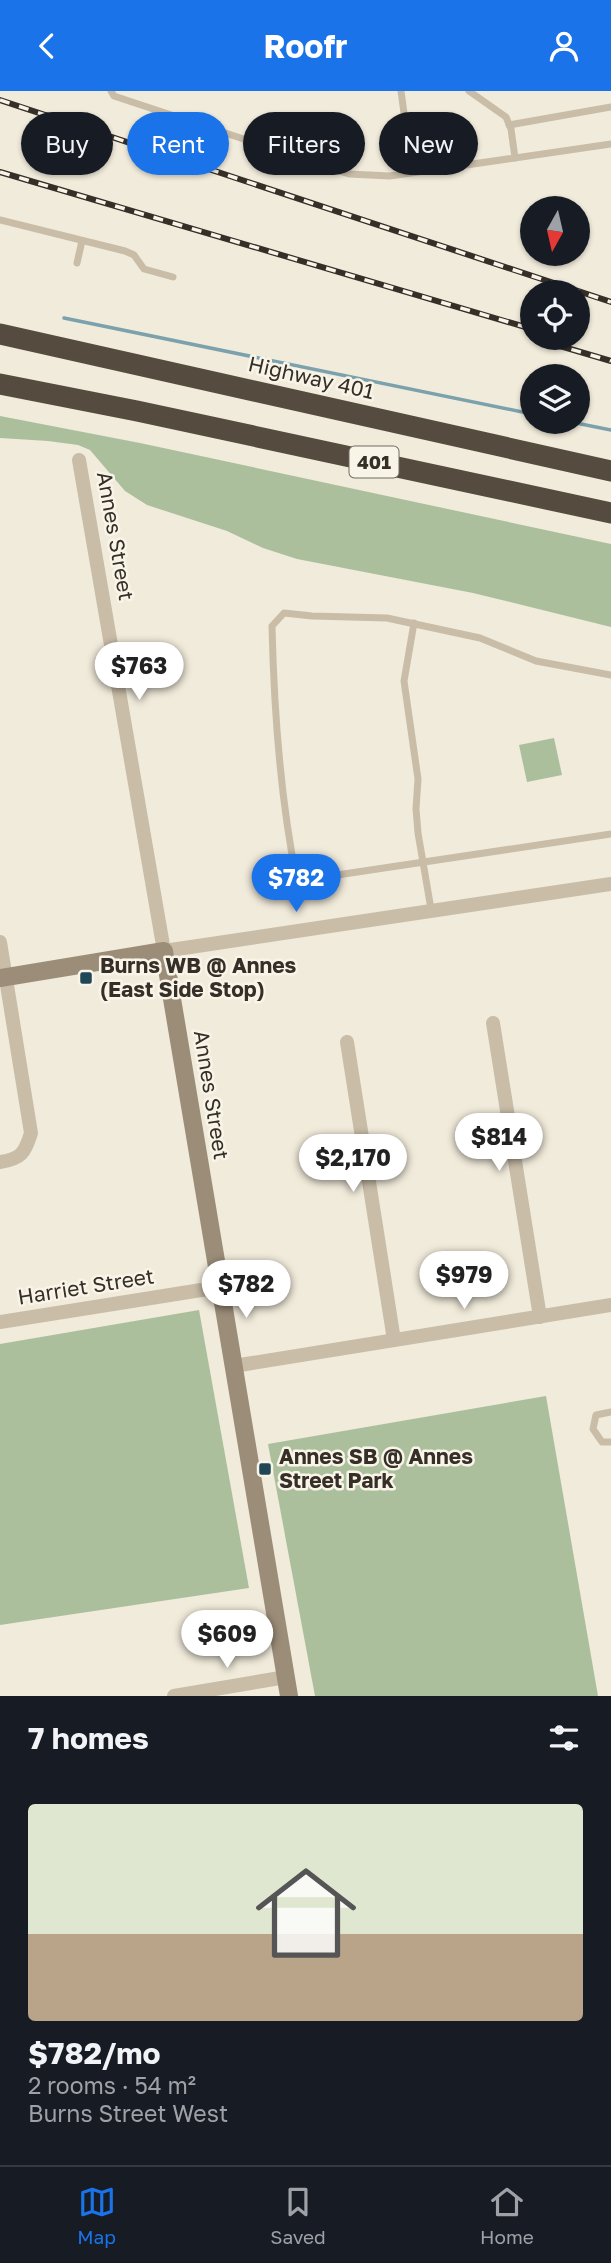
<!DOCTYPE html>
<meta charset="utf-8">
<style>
:root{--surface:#171b24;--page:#20242c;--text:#f1f3f6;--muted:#9ea1a6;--line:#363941;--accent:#1a73e8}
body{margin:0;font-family:"Golos Text",sans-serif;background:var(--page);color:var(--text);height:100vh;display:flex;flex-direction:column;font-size:26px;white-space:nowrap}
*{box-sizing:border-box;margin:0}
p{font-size:23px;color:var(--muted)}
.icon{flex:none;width:38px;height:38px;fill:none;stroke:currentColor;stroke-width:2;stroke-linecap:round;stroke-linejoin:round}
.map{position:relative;height:1605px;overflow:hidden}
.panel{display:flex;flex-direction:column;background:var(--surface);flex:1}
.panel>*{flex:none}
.banner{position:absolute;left:21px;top:21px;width:570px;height:63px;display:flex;gap:14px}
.needle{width:46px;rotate:188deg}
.fabs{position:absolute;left:520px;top:105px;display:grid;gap:14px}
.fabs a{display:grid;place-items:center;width:70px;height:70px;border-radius:50%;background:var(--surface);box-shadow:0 2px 5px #0004;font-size:35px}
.price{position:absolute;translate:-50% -60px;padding:0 16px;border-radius:24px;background:#fff;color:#222;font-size:23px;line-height:46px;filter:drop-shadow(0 2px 4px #0008)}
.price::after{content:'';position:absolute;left:50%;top:42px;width:21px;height:16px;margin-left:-10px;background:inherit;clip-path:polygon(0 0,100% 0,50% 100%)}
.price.on{background:var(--accent);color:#fff}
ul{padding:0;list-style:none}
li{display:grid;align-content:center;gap:14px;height:371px;padding:0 28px}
li span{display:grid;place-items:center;height:217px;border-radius:7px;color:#555}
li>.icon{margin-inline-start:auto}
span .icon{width:126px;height:126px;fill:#fffc;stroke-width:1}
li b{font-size:30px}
h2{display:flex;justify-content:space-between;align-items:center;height:84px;padding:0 28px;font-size:30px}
.tag{padding:0 24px;border-radius:32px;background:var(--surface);box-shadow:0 2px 5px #0004;font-size:24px;line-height:63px}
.tag.on{background:var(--accent);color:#fff}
header{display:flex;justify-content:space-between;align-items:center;height:91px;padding:0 28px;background:var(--accent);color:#fff;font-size:32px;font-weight:700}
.tab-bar{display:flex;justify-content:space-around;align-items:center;height:98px;border-top:2px solid var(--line);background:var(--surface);font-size:19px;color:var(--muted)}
.tab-bar a{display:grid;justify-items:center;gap:4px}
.tab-bar .on{color:var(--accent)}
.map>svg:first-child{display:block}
</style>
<header><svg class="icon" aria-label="back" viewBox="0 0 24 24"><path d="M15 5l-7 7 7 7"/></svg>Roofr<svg class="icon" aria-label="person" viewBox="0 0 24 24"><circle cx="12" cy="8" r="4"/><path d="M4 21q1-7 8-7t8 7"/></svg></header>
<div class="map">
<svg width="611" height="1605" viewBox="0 0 611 1605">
<rect width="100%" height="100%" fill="#f1ebdb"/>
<!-- green -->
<g fill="#acbf9c">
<path d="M0,325L140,352L611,453V536L473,502L297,468L263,457L227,440L147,414L125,400L90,359L78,354L48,350L0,347Z"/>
<path d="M554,647L562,684L527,691L519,654Z"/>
<path d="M199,1219L249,1497L0,1534V1253Z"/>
<path d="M546,1305L598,1605H315L268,1353Z"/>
</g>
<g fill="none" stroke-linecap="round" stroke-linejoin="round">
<!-- stream -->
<g stroke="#7ba1ad" stroke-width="3.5">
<path d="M64,227L532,323"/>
<path d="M571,331L611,339"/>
</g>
<!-- lane -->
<g stroke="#c9bda8" stroke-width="7">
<path d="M111,0L114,5L349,83L390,85L611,53"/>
<path d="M401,0L412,81"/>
<path d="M469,0L506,26L511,38L515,67"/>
<path d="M509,34L611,16"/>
<path d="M0,129L125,160L134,164L144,178L173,186"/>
<path d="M77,172L82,150"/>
<path d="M414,532L404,590L418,688L416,718L418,742L431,818"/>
<path d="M611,584L536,570L480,547L387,527L312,525L284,522L272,535C274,620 280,707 297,790L611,743"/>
<path d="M611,1321L596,1324L593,1338L602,1351H611"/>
</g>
<!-- street -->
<g stroke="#c9bda8" stroke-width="14">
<path d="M79,369L164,860L611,793"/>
<path d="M0,851L31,1042C25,1062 21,1068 0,1071"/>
<path d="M493,932L540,1226"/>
<path d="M347,951L394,1249"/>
<path d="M0,1231L220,1196"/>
<path d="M234,1275L611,1214"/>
<path d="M174,1605L286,1586"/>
</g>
<!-- secondary -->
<path stroke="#9c8d79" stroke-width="18" d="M0,887L164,860L289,1605"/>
<!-- highway -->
<g stroke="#564b3f" stroke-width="21">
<path d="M0,243L611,380"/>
<path d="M0,293L137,320L611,422"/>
</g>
<!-- rail casing -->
<g stroke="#352f28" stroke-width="6">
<g id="rail">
<path d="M0,9L611,211"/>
<path d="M0,81L532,238"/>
<path d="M533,247L611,270"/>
</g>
</g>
<!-- rail -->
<use href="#rail" stroke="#f9f4e8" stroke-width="3.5" stroke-dasharray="10" stroke-linecap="butt"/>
</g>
<!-- markers -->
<g fill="#1f4755" stroke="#f9f4e8" stroke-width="2.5">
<rect x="79" y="880" width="14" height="14" rx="3.5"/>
<rect x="258" y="1371" width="14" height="14" rx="3.5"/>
</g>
<g text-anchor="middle" stroke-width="5" stroke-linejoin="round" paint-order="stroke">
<!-- shield labels -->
<rect fill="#f9f4e8" stroke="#706a62" stroke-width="2" x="349.5" y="355.5" width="49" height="31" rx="5"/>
<g font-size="19" font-weight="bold" fill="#352f28">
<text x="374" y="378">401</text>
</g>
<!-- street labels -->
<g font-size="21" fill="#352f28" stroke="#f9f4e8">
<text transform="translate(311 287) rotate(13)" y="7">Highway 401</text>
<text transform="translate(115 445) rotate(80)" y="7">Annes Street</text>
<text transform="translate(211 1004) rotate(81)" y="7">Annes Street</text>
<text transform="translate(86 1196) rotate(-9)" y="7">Harriet Street</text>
</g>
<!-- poi labels -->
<g font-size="21" font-weight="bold" fill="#352f28" stroke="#f9f4e8" text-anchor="start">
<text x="100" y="882">Burns WB @ Annes<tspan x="100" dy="24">(East Side Stop)</tspan></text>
<text x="279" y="1373">Annes SB @ Annes<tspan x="279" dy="24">Street Park</tspan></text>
</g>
</g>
</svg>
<div class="fabs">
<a><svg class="needle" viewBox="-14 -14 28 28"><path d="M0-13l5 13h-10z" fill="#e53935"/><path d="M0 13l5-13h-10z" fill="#9ea1a6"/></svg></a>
<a><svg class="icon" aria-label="locate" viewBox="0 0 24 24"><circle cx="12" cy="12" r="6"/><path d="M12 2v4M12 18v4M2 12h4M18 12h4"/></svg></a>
<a><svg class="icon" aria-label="layers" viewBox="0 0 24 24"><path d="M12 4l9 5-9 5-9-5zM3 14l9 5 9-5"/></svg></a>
</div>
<b class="price" style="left:139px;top:611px">$763</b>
<b class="price on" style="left:296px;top:823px">$782</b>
<b class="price" style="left:499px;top:1082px">$814</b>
<b class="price" style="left:353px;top:1103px">$2,170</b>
<b class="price" style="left:464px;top:1220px">$979</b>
<b class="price" style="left:246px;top:1229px">$782</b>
<b class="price" style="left:227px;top:1579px">$609</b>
<div class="banner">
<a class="tag">Buy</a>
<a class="tag on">Rent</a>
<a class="tag">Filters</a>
<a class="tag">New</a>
</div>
</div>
<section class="panel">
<h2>7 homes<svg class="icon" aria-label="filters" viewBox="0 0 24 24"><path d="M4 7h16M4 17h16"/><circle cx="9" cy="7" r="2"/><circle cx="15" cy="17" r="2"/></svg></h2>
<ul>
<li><span style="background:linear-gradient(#dfe7d0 60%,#b9a48a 0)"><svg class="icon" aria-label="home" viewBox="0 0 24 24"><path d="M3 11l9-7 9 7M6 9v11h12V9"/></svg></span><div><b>$782/mo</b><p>2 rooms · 54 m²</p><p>Burns Street West</p></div></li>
</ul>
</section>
<nav class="tab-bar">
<a class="on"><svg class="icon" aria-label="map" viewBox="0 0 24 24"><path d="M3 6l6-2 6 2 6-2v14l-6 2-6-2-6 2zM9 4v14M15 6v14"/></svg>Map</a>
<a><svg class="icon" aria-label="saved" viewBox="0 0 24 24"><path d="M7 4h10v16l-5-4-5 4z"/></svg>Saved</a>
<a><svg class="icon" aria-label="home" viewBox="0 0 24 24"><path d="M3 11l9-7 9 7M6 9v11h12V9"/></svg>Home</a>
</nav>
